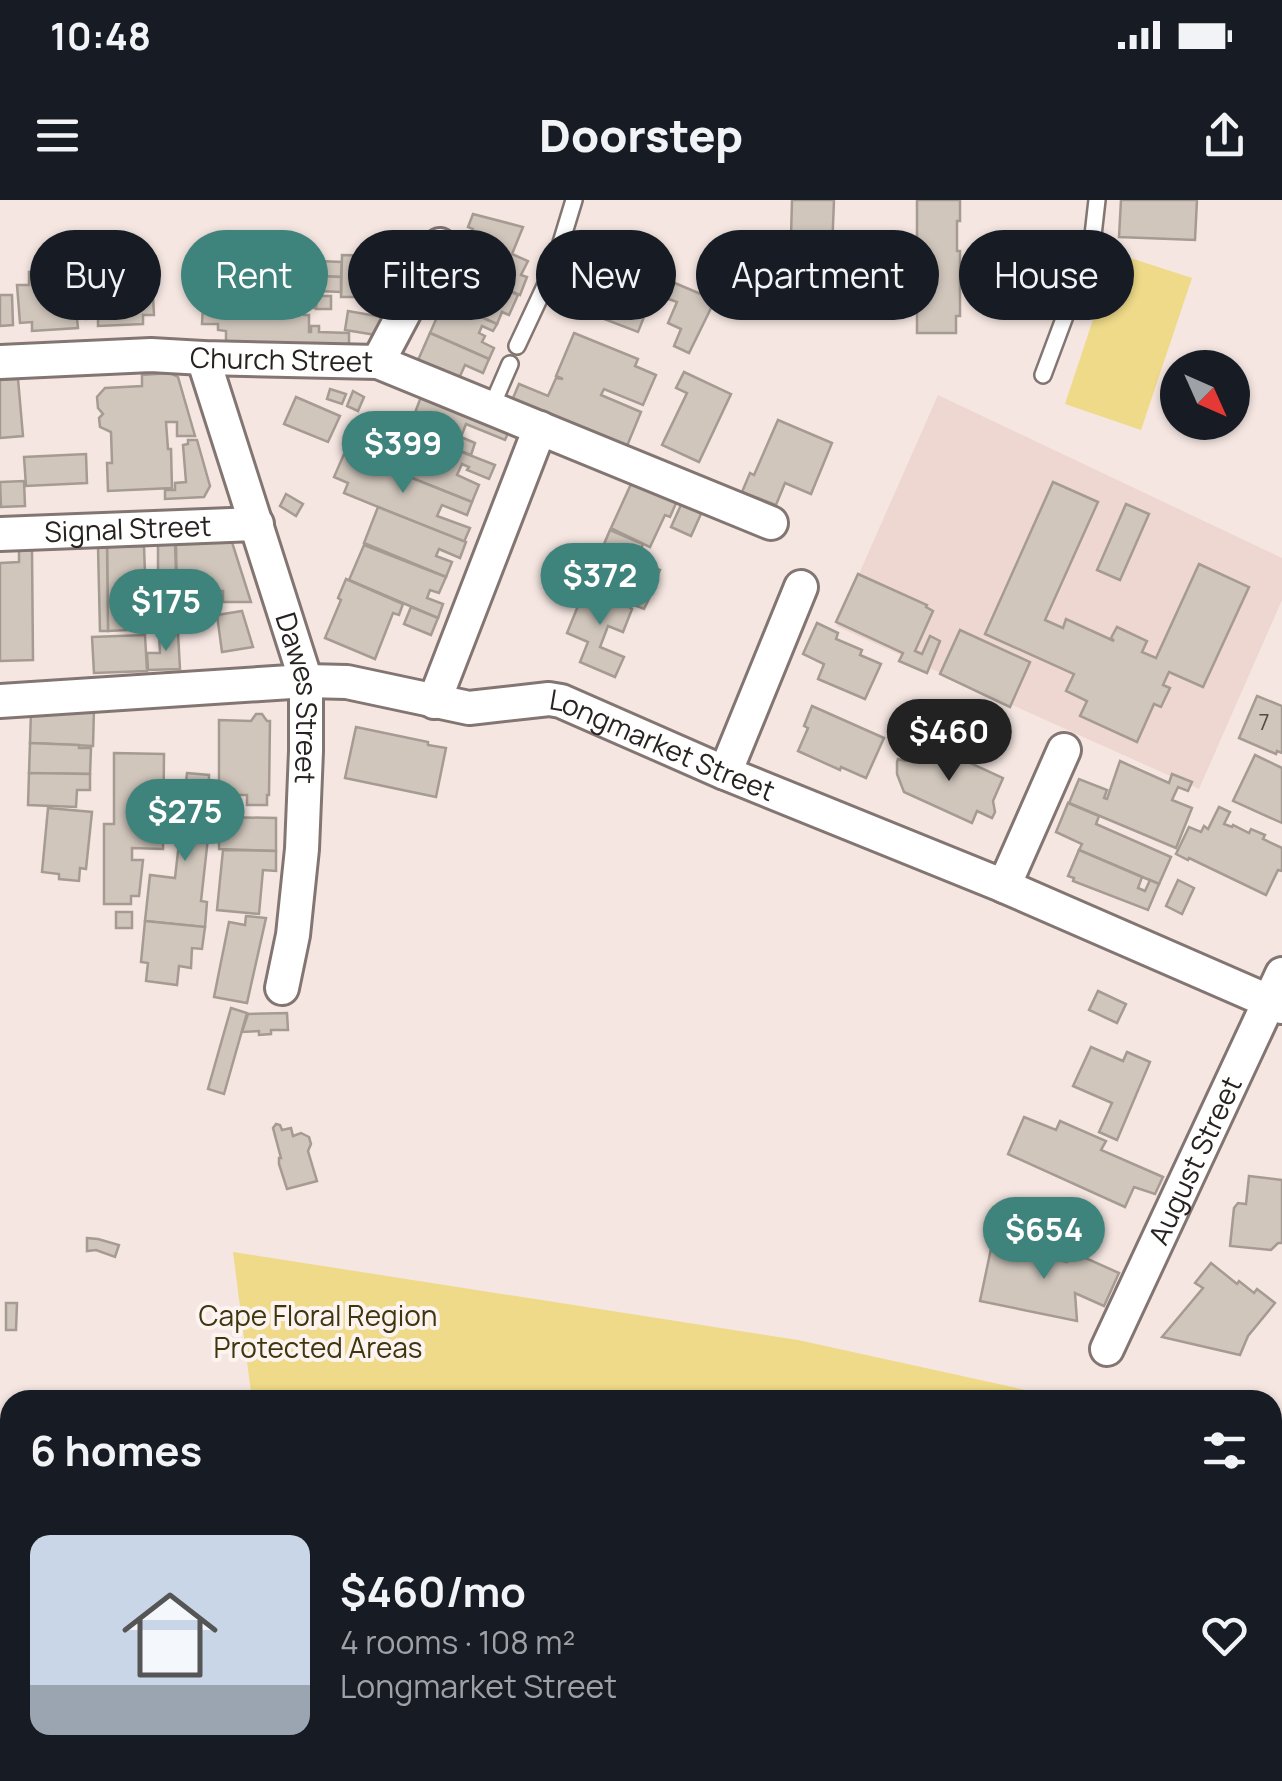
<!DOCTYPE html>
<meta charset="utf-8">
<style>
:root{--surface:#171b24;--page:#20242c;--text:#f1f3f6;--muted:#9ea1a6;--line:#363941;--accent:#3f847c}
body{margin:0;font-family:Manrope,sans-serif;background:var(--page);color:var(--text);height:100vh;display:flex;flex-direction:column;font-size:38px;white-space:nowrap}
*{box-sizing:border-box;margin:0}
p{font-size:32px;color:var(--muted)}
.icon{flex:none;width:55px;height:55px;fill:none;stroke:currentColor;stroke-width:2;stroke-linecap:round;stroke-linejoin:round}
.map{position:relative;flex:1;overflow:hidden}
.side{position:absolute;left:0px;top:1190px;width:1282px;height:392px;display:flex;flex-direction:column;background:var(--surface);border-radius:30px 30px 0 0;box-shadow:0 2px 8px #0004}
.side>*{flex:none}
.hud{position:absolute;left:30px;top:30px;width:1222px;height:90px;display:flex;gap:20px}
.needle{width:65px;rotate:135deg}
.tools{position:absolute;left:1160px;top:150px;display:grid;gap:20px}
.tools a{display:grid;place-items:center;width:90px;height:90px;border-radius:50%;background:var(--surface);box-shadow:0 2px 8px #0004;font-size:50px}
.price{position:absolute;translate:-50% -85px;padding:0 22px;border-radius:35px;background:var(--accent);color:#fff;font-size:32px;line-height:65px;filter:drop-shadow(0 2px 5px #0008)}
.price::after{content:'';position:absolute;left:50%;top:60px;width:30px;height:22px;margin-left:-15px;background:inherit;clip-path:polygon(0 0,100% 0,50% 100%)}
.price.active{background:#222;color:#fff}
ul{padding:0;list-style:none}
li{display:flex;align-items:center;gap:30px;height:250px;padding:0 30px}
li+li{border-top:2px solid var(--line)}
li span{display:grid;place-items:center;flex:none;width:280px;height:200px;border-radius:20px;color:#555}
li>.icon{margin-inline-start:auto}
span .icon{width:120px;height:120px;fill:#fffc;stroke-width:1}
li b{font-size:42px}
h2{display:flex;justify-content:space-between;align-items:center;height:120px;padding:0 30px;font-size:42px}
.pill{padding:0 35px;border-radius:45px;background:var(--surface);box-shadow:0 2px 8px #0004;font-size:35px;line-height:90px}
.pill.active{background:var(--accent);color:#fff}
.status{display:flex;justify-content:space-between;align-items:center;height:70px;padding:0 50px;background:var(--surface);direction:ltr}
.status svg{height:28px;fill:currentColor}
header{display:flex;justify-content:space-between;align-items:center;height:130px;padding:0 30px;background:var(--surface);font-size:45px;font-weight:800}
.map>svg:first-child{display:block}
</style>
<div class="status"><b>10:48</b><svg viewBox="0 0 49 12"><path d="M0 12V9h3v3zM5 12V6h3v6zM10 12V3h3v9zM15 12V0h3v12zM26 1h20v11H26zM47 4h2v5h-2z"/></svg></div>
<header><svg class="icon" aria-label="menu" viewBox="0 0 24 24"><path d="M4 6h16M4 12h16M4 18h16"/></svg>Doorstep<svg class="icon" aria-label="share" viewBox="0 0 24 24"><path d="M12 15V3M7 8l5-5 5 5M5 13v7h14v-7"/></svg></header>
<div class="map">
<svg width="1282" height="1581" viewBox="0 0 1282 1581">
<rect width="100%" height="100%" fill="#f5e6e1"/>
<!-- built -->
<path fill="#eed7d0" d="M938,195L1282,358V400L1199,589L836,426Z"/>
<!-- green -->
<g fill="#eeda88">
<path d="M1115,53L1192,78L1141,230L1065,204Z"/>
<path d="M233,1052L798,1140L1071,1200H252Z"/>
<path d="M1273,1244L1282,1247V1581H344V1572H1272Z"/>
</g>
<!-- building -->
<g fill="#d0c6bc" stroke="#a59b92" stroke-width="2.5">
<path d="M792,0H834L831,76L790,75Z"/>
<path d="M917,0H960V21H957V51H960V116H956V133H917Z"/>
<path d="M1121,0H1197L1195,40L1119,37Z"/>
<path d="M473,14L523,27L512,54L528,61L521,75L527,77L520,95L463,71L477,39L471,36L473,29L468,27Z"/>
<path d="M231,55L307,57V68H319V61L342,62L341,77L230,74Z"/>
<path d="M342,55L389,56L388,97H341Z"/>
<path d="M582,59L656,87L638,132L565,104Z"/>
<path d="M71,65H83L86,118H77L78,128L32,131V122L20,123L17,85H29V72L71,69Z"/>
<path d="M136,65L137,78L152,77L154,115H143V124L98,126V118L86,119L85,81L106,79L105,66Z"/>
<path d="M463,71L518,95L509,115L502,112L497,124L449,103L452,91L454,93Z"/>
<path d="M230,74L301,76V91L284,90V95L304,96V93H314V108L230,107Z"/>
<path d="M318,76L341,77V92L318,91Z"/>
<path d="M670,81L715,100L689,153L674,146L681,129L668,123L677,102L663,97Z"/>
<path d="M0,95H12L13,125L0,126Z"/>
<path d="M317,96H331V109H316Z"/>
<path d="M444,101L497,124L493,131L482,126L479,133L485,136L482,142L494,148L489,159L430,133Z"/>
<path d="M203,106L305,108L304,115H309V132H311V126H319V132L349,133V151L226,149V131L218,130V124H202Z"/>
<path d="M348,111L382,117L376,135L345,130Z"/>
<path d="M430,133L489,159L483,173L465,165L456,185L415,167Z"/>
<path d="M574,133L638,159L635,166L656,175L643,205L604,189L601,195L641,212L627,246L587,230L584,236L510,205L519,184L548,196L556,178L563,179L556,176Z"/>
<path d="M684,172L731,194L699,262L662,245L687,193L676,188Z"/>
<path d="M170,173L178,177L195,236H177V222H166L168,249H171L172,288L108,291L107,263H112L111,232L100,227L99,218L103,214L98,208L97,197L105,188L142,186V175Z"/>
<path d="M18,179L23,236L0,238V180Z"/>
<path d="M330,189L346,194L342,204L327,199Z"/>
<path d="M424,189L512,224L505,240L466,224L461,237L475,243L471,255L408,231Z"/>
<path d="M353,191L364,197L358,211L347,206Z"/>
<path d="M296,197L340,216L328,242L284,224Z"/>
<path d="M778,220L832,243L811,294L785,283L776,305L742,292L750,273L754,275Z"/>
<path d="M408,231L495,265L489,279L467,270L469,267L462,264L457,275L479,285L472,302L392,270Z"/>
<path d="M188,240H197L210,286L204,297L165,299V290H175V283L186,282L183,245L188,244Z"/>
<path d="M86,254L87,283L26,286L24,257Z"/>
<path d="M344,254L391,273L392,270L472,302L467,315L442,305L437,316L470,328L464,342L344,293L348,283L334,277Z"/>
<path d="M636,273L680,294L670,317L665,315L650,347L611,328Z"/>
<path d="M24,281L25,306L1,307L0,282Z"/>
<path d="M1053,282L1098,302L1045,420L1063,428L1066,419L1114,441L1111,438L1117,427L1147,441L1142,452L1156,458L1199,364L1249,387L1203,487L1169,472L1163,485L1170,488L1161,507L1154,504L1137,542L1080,516L1087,501L1066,491L1074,474L985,434Z"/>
<path d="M286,294L303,304L296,316L280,306Z"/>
<path d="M685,296L705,305L691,336L671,327Z"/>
<path d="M1126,304L1149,314L1120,380L1097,370Z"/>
<path d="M378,307L466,342L460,358L439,349L436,356L452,362L446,377L364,343Z"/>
<path d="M610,330L643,344L634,365L643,369L645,364L660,370L656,379L658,380L644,409L586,386Z"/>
<path d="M188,339H231L251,402H223V391L203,392V399L177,400L176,344H188Z"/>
<path d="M175,344L176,373H166L167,394H170L171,428L108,431L107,347L144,346L145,374L158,373V345Z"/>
<path d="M364,345L446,377L439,393L430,390L427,398L443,404L438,418L349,380Z"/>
<path d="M98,347H107L108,431H100Z"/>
<path d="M19,349H32L33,460L0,461V363L19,362Z"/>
<path d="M858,374L927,405L926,407L933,411L915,451L922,454L930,436L940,441L927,473L899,461L903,453L836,422Z"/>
<path d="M346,379L403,404L399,415L393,413L375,459L325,438L341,400L338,398Z"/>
<path d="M586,386L632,403L630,408L632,409L623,432L608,426L600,447L624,457L615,477L580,462L588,442L567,433Z"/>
<path d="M411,407L438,418L431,435L404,424Z"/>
<path d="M242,411L253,447L222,452L217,415Z"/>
<path d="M817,423L838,433L836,439L862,450L860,455L881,464L865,499L818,479L824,464L803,454Z"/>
<path d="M960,430L1030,462L1010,507L940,474Z"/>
<path d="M178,433L180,469L148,470L147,453H160L159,435Z"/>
<path d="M145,435L147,471L94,473L92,437Z"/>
<path d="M1257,496L1282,506V553L1277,551L1276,554L1239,538Z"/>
<path d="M812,506L884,538L866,578L841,567L840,570L798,551L808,528L804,526Z"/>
<path d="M94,508L93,546L30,543L31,511Z"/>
<path d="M256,514H262L267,521H270L269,595H267V605H247V595H219V520L251,521Z"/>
<path d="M356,527L428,542V545L446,548L436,597L345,578Z"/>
<path d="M30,543L79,545V548H91L90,574L29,573Z"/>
<path d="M913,545L951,561L953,555L1003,578L993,601L995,612L992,618L977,611L972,623L904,592L897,574V562L898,559L905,561Z"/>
<path d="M114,553L164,554L163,649L132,648V660H143L139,696H131V704H104V624H114Z"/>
<path d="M1255,555L1282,568V623L1233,601Z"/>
<path d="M1120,561L1169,583L1172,574L1192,582L1188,591L1178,587L1172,600L1192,608L1176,648L1069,603L1079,579L1107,590L1104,598L1107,599Z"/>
<path d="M29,573L90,574V590H77L76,607L28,605Z"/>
<path d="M187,573L209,575V629L201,701L207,702L205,727L145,721L150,675L175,678Z"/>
<path d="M1068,603L1099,616L1096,624L1171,657L1159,684L1079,650L1082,644L1056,632Z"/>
<path d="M1219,607L1230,612L1224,624L1232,627L1233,625L1249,633L1251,629L1265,635L1263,639L1282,648V671L1278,670L1266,695L1189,658L1188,660L1176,654L1189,627L1201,632L1204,626L1208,629Z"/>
<path d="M48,608L92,612L86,669L80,668L79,681L59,679V674L42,672Z"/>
<path d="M219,617L276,618V651L219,649Z"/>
<path d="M223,650L276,651V671L263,670L259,714L217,710Z"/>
<path d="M1079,650L1142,677L1138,688L1145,691L1150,680L1159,684L1148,710L1073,681L1074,678L1068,676Z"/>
<path d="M1178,680L1194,688L1182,714L1166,706Z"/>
<rect x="116" y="712" width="16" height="16"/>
<path d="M246,716L266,718L247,803L214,797L229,722L245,725Z"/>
<path d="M145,721L205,727L202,749L192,748L191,768L179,766L177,785L146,781L148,763L141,762Z"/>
<path d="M1098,791L1126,804L1117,823L1089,810Z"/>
<path d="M231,808L247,813L224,894L208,889Z"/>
<path d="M287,813L288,830H271V834L259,835V831L242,832L248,814Z"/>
<path d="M1091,847L1123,861L1127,852L1150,862L1117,940L1099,932L1112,903L1073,886Z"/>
<path d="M1024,917L1056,930L1060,921L1106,941L1101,950L1163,977L1155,994L1134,987L1125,1007L1008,954Z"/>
<path d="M276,924L280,925L282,930L291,928L293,936L301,933L309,937L311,944L308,951L317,981L287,989L279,964V958H281L273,928Z"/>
<path d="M1249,976L1282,980V1043H1278L1271,1050L1230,1046L1234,1008L1238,1003L1246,1004Z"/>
<path d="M87,1038L98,1039L119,1045L115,1057L96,1050L87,1051Z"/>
<path d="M992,1044L1048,1056L1049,1058L1050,1052H1054L1059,1056L1058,1060L1067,1062L1072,1052L1119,1073L1104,1106L1075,1093L1077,1121L980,1101Z"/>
<path d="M1211,1063L1237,1084L1239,1081L1254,1093L1257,1089L1275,1103L1248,1136L1240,1155L1162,1137L1203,1088L1195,1083Z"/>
<path d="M6,1103H17L16,1130H6Z"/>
<path d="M0,1265H9L10,1290L7,1291L10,1343V1421L0,1422Z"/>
<rect x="239" y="1572" width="102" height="9"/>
<path d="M377,1572H399L398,1581H377Z"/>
</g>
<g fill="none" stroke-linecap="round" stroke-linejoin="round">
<!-- service casing -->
<g stroke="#837672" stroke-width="20">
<g id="service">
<path d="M517,146L553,69L574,0"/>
<path d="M1043,175L1092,44L1097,0"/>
<path d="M491,208L510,164"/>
<path d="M0,1559H10"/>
</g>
</g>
<!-- minor casing -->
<g stroke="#837672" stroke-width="38">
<g id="minor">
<path id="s1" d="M203,158L306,481V551L302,649L293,735L282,788"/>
<path id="s2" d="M0,162L151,155L203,158L378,162L771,323"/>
<path d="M378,162L440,45"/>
<path id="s3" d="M0,334L257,324"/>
<path id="s4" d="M0,501L306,481L347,482L469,508L549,499L561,501L725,573L1004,686L1282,807"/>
<path d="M434,502L540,228"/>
<path d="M725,573L801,387"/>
<path d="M1004,686L1064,550"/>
<path id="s5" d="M1107,1149L1282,774"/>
</g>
</g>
<!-- service -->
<use href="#service" stroke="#fff" stroke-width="15"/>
<!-- minor -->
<use href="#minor" stroke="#fff" stroke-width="32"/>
</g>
<g text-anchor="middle" stroke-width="8" stroke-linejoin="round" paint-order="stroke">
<!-- number labels -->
<g font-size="22" fill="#524b48">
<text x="1264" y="530">7</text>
</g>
<!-- street labels -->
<g font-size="28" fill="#282221" stroke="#fdf4f2">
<text dy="10" stroke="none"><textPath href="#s2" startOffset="282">Church Street</textPath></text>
<text dy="10" stroke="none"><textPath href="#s3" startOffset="128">Signal Street</textPath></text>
<text dy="10" stroke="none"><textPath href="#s1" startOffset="355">Dawes Street</textPath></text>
<text dy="10" stroke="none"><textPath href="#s4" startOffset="675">Longmarket Street</textPath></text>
<text dy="10" stroke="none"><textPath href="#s5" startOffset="208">August Street</textPath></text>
</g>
<!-- park labels -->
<g font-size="28" fill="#3f360e" stroke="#fdf4f2">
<text x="318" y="1126">Cape Floral Region<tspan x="318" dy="32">Protected Areas</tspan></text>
</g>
</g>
</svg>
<div class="tools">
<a><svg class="needle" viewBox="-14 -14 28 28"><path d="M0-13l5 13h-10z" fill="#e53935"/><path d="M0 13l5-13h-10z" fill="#9ea1a6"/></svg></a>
</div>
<b class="price" style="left:403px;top:296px">$399</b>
<b class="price" style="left:600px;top:428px">$372</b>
<b class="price" style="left:166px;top:454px">$175</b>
<b class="price active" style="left:949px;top:584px">$460</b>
<b class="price" style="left:185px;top:664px">$275</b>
<b class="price" style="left:1044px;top:1082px">$654</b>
<div class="hud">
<a class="pill">Buy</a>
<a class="pill active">Rent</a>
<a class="pill">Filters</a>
<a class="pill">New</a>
<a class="pill">Apartment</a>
<a class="pill">House</a>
</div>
<section class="side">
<h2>6 homes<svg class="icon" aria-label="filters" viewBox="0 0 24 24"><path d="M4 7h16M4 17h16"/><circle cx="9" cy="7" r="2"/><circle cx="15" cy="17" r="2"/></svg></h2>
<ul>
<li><span style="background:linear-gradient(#c9d6e8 75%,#9aa5b1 0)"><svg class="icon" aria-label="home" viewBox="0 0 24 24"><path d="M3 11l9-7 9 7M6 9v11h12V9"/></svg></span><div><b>$460/mo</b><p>4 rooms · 108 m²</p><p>Longmarket Street</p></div><svg class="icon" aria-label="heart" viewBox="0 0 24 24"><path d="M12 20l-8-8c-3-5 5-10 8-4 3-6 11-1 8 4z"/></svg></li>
</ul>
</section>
</div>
